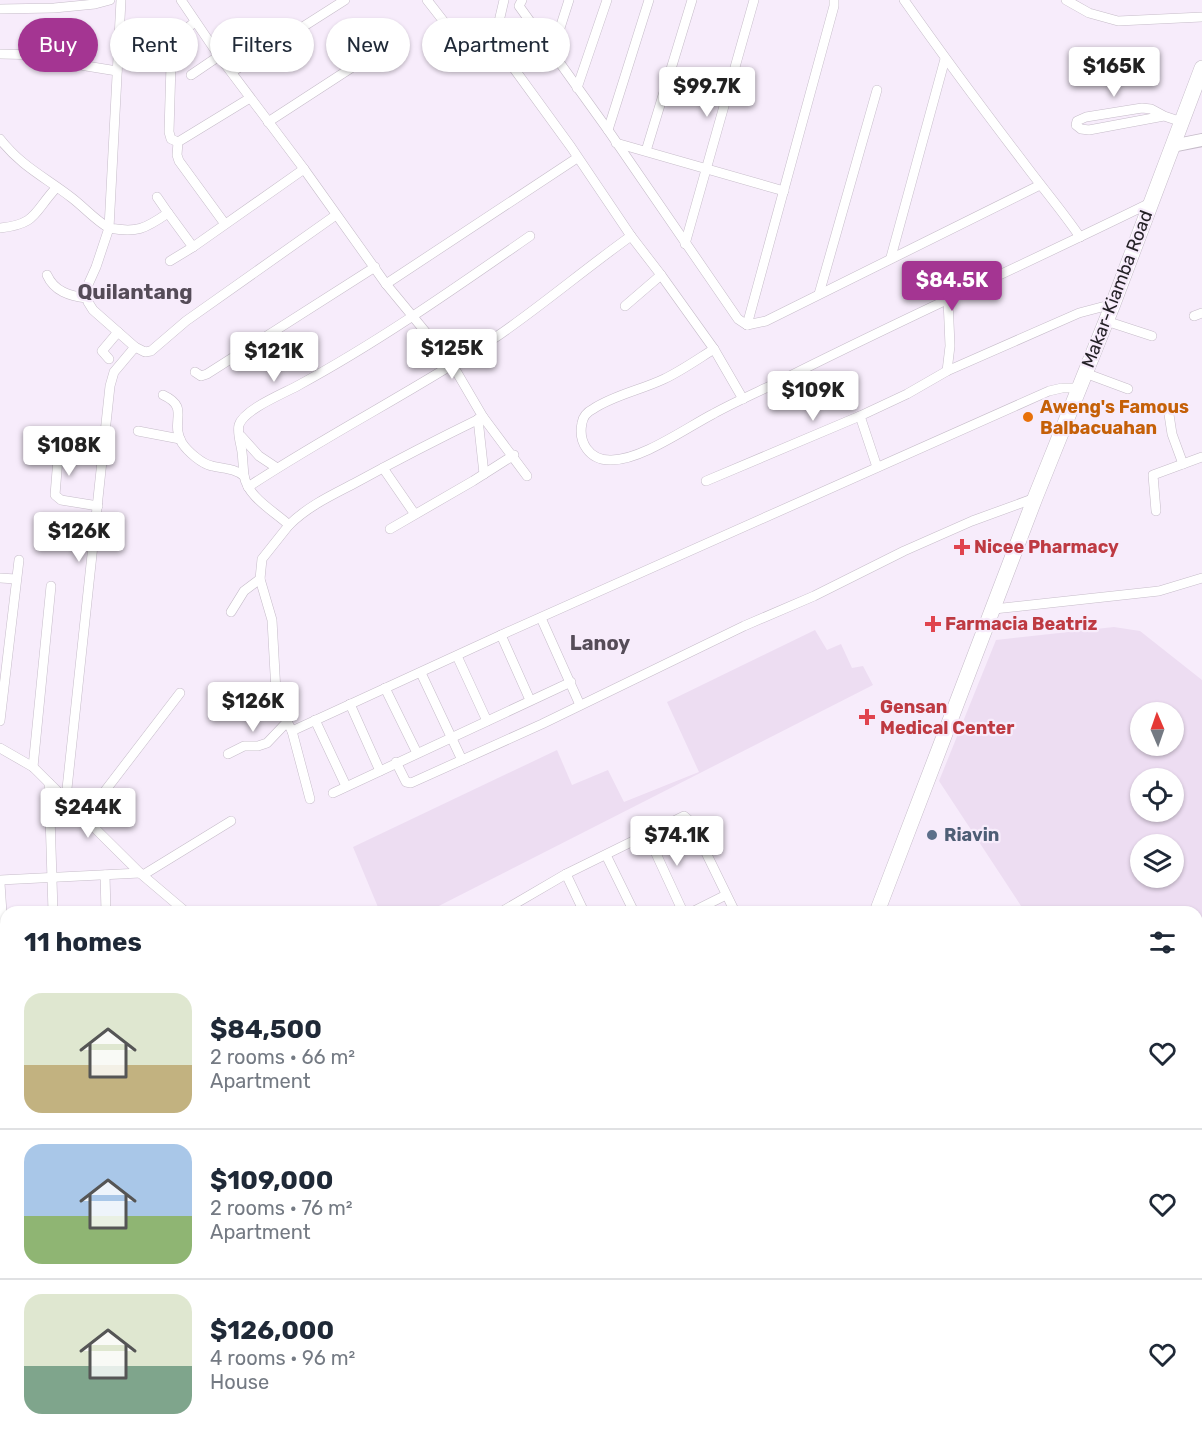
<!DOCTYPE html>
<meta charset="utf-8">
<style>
:root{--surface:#fff;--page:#f2f2f3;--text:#1f2937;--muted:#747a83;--line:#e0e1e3;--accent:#a43592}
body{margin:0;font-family:Rubik,sans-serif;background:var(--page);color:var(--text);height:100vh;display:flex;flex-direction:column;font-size:22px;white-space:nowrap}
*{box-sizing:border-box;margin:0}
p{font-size:20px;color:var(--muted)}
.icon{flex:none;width:33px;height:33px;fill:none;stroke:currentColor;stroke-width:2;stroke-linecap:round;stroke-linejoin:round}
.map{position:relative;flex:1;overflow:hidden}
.panel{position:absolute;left:0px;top:906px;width:1203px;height:534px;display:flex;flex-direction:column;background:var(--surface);border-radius:18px 18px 0 0;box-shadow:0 2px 4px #0004}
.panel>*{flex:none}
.banner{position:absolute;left:18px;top:18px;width:600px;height:54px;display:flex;gap:12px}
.needle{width:39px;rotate:358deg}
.tools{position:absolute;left:1130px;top:702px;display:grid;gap:12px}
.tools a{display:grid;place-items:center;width:54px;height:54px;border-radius:50%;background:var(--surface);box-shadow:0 2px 4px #0004;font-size:30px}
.price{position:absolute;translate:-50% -51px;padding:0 14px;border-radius:6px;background:#fff;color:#222;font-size:20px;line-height:39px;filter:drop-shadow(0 2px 3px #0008)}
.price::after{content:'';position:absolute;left:50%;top:36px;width:18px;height:14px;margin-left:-9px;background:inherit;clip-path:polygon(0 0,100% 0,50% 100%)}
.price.selected{background:var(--accent);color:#fff}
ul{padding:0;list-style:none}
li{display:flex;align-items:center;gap:18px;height:150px;padding:0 24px}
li+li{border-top:2px solid var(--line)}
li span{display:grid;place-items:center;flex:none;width:168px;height:120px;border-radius:18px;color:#555}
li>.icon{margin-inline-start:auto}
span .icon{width:72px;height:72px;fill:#fffc;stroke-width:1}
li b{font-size:26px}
h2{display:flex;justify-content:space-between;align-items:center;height:72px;padding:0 24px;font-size:26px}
.chip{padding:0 21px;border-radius:27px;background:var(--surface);box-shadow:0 2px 4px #0004;font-size:21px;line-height:54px}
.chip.selected{background:var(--accent);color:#fff}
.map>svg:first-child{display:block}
</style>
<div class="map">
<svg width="1202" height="1440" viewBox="0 0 1202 1440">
<rect width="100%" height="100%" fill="#f7ecfb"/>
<!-- built -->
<g fill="#edddf2" fill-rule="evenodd">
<path d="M1114,627L1140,631L1202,680V987L1197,988V912H1025L939,781L996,640ZM1173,712V746H1140V712ZM1173,778V812H1140V778ZM1140,844H1173V878H1140Z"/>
<path d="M815,630L827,650L841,644L852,668L863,666L873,685L427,912H380L353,847L557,750L572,785L608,770L624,802L699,772L667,702Z"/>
<rect x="0" y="1043" width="6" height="345"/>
<path d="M6,1418V1434H183V1440H0V1419Z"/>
</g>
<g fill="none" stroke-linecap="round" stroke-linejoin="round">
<!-- minor casing -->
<g stroke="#c6bcc9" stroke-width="10">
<g id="minor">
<path d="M121,0L109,228C137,233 145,229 168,213L193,247L304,169"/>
<path d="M181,0L219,56L304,169L386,284L452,364L483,417L527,476"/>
<path d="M427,0L466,50C481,57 494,45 507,59L571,147L631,236L661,275L714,349L743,399"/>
<path d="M522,0L519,6L608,130L738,319L747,325L766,321L1040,185"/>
<path d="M904,0C944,57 985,112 1027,167C1045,191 1063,212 1080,237"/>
<path d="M1066,0L1089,13L1118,21L1202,17"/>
<path d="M0,9L54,8L95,4L110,0"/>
<path d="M170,41L171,64L169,132L171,139L178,142"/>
<path d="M496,51L497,30L504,0"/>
<path d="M552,53L569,0"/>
<path d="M0,54L47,55L61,57L80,65L117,71"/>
<path d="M119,55C156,56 168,43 195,22"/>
<path d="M232,72L345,0"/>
<path d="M191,75L219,56"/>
<path d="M577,88L607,0"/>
<path d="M1164,116L1151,109L1142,108L1086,117L1077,121L1076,125L1081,129L1089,130L1164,116L1182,122"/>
<path d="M268,122L368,57"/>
<path d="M608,130L649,0"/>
<path d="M0,139C22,167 45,177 72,198C85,208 95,220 109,228L96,267L87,287L86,295L88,302L93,310L135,347L145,352L151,351L186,321L336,215"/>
<path d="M616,143L784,191"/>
<path d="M646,151L692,0"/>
<path d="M157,197L168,213"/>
<path d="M225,224L179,161L177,155L178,142L250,98"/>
<path d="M0,228C37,224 33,213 56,188"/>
<path d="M685,244L754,0"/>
<path d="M891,257L945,59"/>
<path d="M170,261L193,247"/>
<path d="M47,275C54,291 69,296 87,298"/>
<path d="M386,284L577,158"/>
<path d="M819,294L877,90"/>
<path d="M625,306L661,275"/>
<path d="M1194,316L1202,313"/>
<path d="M1106,321L1152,336"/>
<path d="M747,325L834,6V0"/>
<path d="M714,349C698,359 681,371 664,379C641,390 614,395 593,409C587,412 583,417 582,423C578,442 589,460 610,460C640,461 686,428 713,414C731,404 751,395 770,386C895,322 1024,265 1150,203"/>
<path d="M109,359L102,351L118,332"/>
<path d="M947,371L950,346L948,299"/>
<path d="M195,372L201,376L207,374L375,267"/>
<path d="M1085,373L1128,389"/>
<path d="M163,395C191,408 169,421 182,443C188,452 202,464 212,466C224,469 234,468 244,476"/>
<path d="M1168,408L1172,434L1183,464"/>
<path d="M860,416L907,394L947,371L1079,313L1113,304"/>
<path d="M478,419L484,474"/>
<path d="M138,431L180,439"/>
<path d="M60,434L55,495L61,500L98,506"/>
<path d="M241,436L259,456L277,468"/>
<path d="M383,468L414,513"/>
<path d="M706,481L860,416L877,467"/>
<path d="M248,487C330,433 418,389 499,335C544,304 586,268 631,236"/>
<path d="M1156,511L1153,475L1202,457"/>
<path d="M289,525C308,506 332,495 355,483C397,460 440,438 483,417"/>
<path d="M390,529L473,481L514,455"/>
<path d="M0,578L16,579"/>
<path d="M994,609L1159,591L1202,578"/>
<path d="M231,612L244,591L260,579"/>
<path d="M541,618L580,705"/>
<path d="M501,635L530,700"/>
<path d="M457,656L487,721"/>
<path d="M421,673L462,760"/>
<path d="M385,688L417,753"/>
<path d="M350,704L380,771"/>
<path d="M315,720L346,786"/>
<path d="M0,721L19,560"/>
<path d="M292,731L501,635L1049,391L1062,388H1079"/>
<path d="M0,748L33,767L140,873L186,912"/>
<path d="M228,754L244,746H258L267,743L287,722"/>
<path d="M396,762L406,782L411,783L542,724L744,626L814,596L904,551L972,521L1035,498"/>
<path d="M33,767L51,586"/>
<path d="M49,783L53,912"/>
<path d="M333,793L571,682"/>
<path d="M66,798L110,386L114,372L135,347"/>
<path d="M310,799L292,731L280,708L276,692L272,620L260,579L262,559L289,525C274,511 247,497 244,475C243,467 243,460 242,452C241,444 237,433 239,425C244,409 285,393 299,385C380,341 455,288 530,236"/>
<path d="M85,817L180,693"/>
<path d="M647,834L683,912"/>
<path d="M606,855L634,912"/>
<path d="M566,874L584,912"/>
<path d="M105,875L106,912"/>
<path d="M143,875L231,821"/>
<path d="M0,880L140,873"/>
<path d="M0,883L6,973"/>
<path d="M501,912L566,874L684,816L691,822L735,912"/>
<path d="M692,912L726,895"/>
<path d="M1197,1026L1202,1024"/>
<path d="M0,1036H6"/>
<path d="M1197,1096L1202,1094"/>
<path d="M1197,1168L1202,1165"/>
<path d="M1197,1268L1202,1265"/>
<path d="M192,1434V1440"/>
<path d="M268,1434V1440"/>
<path d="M376,1434V1440"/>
</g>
</g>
<!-- tertiary casing -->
<g stroke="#c6bcc9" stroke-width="14">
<g id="tertiary">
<path d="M1172,146L1202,140"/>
<path d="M0,1406L6,1405"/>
<path d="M937,1434L938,1440"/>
</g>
</g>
<!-- primary casing -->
<g stroke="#c6bcc9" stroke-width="16">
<g id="primary">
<path d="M877,912L1035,498L1113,304L1202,68"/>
<path d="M672,1440L674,1434"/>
</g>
</g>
<!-- minor -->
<use href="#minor" stroke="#fff" stroke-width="9"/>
<!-- tertiary -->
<use href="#tertiary" stroke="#fff" stroke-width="12"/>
<!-- primary -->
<use href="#primary" stroke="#fff" stroke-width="15"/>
</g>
<!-- markers -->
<circle fill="#e8710a" stroke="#f7ecfb" stroke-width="2" cx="1028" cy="417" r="6"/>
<g fill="#e0444e" stroke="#f7ecfb" stroke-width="2">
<path d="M959 538h6v6h6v6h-6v6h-6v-6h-6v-6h6z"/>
<path d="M930 615h6v6h6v6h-6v6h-6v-6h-6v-6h6z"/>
<path d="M864 708h6v6h6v6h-6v6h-6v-6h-6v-6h6z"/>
</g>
<circle fill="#5c6f8a" stroke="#f7ecfb" stroke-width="2" cx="932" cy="835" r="6"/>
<g text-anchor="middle" stroke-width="4.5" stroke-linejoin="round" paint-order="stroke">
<!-- street labels -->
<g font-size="18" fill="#221f24" stroke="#f7ecfb">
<text transform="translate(1117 289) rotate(-69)" y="6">Makar-Kiamba Road</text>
</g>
<!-- food labels -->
<g font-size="18" font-weight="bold" fill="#c56008" stroke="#f7ecfb" text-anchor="start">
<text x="1040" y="413">Aweng's Famous<tspan x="1040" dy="21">Balbacuahan</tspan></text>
</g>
<!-- health labels -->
<g font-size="18" font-weight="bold" fill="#be3a42" stroke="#f7ecfb" text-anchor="start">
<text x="974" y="553">Nicee Pharmacy</text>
<text x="945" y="630">Farmacia Beatriz</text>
<text x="880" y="713">Gensan<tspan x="880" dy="21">Medical Center</tspan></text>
</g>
<!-- service labels -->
<g font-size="18" font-weight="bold" fill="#4e5e75" stroke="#f7ecfb" text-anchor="start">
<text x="944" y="841">Riavin</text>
</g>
<!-- neighbourhood labels -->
<g font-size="20" font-weight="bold" fill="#554c58" stroke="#f7ecfb">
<text x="600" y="650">Lanoy</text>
</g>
<!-- quarter labels -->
<g font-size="21" font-weight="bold" fill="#554c58" stroke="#f7ecfb">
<text x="135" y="299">Quilantang</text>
</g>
</g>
</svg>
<div class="tools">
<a><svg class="needle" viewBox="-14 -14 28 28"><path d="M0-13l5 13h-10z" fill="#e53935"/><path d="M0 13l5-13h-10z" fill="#747a83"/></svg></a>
<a><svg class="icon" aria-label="locate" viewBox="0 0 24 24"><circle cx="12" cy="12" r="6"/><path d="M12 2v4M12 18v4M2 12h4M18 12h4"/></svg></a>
<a><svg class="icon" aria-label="layers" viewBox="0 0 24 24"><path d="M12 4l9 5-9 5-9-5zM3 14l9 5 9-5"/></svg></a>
</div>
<b class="price" style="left:1114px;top:98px">$165K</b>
<b class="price" style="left:707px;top:118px">$99.7K</b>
<b class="price selected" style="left:952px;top:312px">$84.5K</b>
<b class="price" style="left:452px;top:380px">$125K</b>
<b class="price" style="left:274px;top:383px">$121K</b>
<b class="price" style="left:813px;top:422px">$109K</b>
<b class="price" style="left:69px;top:477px">$108K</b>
<b class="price" style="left:79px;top:563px">$126K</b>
<b class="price" style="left:253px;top:733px">$126K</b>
<b class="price" style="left:88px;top:839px">$244K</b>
<b class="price" style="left:677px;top:867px">$74.1K</b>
<div class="banner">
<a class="chip selected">Buy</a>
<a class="chip">Rent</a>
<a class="chip">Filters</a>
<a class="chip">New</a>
<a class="chip">Apartment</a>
</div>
<section class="panel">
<h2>11 homes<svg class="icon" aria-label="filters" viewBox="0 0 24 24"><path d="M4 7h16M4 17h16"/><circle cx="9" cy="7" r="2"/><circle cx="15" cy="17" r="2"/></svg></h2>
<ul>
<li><span style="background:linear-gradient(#dfe7d0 60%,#c2b280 0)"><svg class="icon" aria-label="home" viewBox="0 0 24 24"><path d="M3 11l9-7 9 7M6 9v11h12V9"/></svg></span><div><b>$84,500</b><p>2 rooms · 66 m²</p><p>Apartment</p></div><svg class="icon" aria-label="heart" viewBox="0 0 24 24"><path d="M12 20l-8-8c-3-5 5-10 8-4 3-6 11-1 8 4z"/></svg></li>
<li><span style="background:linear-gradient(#a9c7e8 60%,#8fb573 0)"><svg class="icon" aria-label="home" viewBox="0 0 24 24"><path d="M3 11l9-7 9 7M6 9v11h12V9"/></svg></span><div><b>$109,000</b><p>2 rooms · 76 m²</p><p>Apartment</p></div><svg class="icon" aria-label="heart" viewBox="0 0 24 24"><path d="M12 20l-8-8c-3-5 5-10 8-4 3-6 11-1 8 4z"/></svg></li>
<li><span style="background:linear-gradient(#dfe7d0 60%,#7fa58c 0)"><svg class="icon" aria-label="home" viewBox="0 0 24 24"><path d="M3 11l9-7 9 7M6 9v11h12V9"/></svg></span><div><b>$126,000</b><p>4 rooms · 96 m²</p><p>House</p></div><svg class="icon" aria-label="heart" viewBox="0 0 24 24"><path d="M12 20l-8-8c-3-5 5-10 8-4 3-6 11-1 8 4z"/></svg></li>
</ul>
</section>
</div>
